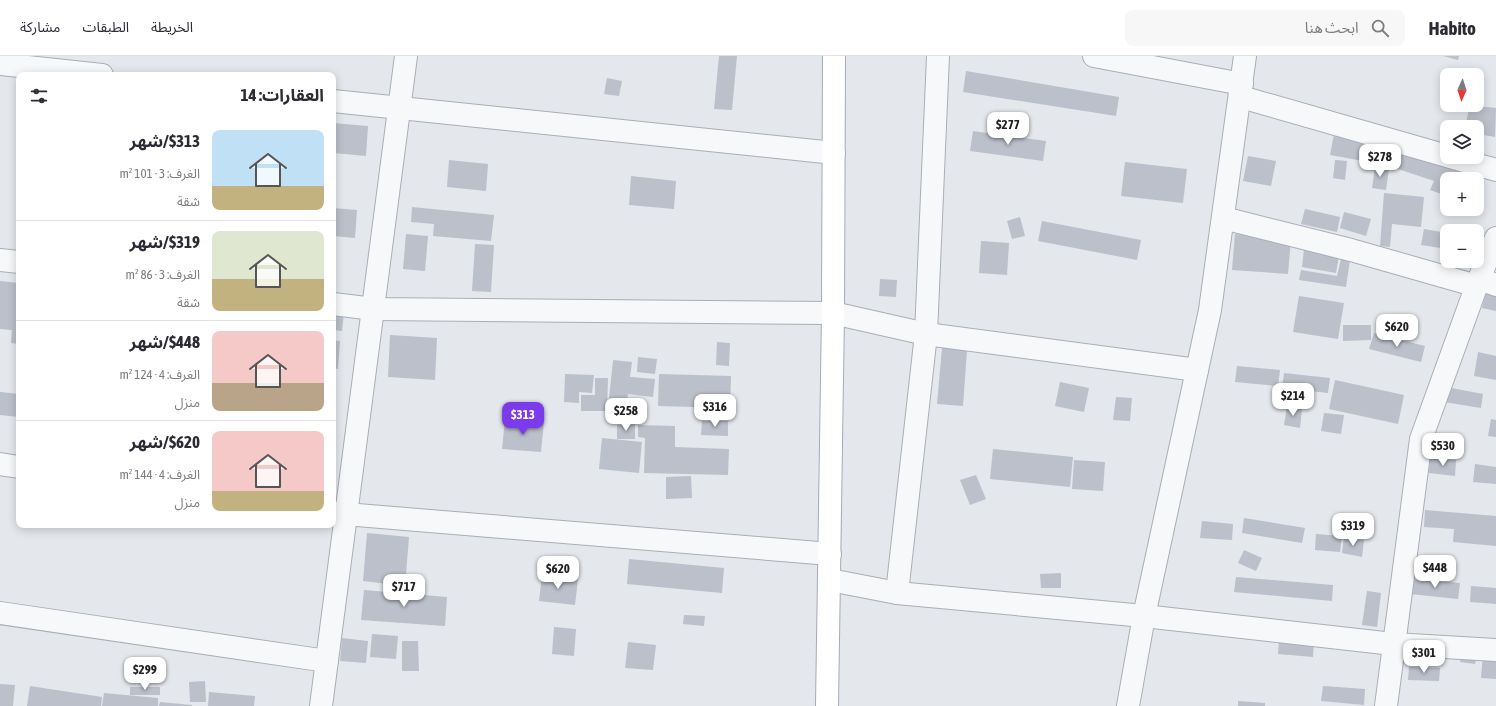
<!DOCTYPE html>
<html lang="ar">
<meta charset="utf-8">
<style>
:root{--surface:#fff;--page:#f7f7f7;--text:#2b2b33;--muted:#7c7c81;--line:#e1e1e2;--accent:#7c3aed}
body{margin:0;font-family:"Asap Condensed","Noto Sans Arabic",sans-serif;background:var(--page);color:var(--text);direction:rtl;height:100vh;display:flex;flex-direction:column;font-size:15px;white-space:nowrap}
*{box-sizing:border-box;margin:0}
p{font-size:13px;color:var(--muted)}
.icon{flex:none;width:22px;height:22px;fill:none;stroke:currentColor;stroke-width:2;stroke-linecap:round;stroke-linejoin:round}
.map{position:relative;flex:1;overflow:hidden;direction:ltr}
.panel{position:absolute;left:16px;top:16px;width:320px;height:456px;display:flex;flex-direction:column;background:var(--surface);border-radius:8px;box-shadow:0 2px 10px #0003;direction:rtl}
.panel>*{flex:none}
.needle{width:26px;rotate:183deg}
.fabs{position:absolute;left:1440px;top:12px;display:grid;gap:8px}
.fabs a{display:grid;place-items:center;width:44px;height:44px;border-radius:8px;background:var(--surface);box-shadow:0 2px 10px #0003;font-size:20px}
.price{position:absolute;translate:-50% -34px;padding:0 9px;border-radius:8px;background:#fff;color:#222;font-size:13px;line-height:26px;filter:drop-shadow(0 1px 2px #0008)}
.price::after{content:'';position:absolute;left:50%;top:24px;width:12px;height:9px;margin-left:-6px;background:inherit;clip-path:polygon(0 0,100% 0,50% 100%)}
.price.active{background:var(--accent);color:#fff}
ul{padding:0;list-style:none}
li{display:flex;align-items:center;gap:12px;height:100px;padding:0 12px}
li+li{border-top:1px solid var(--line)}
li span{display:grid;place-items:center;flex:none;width:112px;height:80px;border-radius:8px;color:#555}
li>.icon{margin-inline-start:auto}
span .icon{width:48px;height:48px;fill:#fffc;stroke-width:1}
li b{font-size:17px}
h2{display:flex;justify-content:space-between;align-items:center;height:48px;padding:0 12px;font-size:17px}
header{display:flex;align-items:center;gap:24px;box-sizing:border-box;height:56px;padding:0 20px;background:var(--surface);border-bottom:1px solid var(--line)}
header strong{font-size:19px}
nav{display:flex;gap:22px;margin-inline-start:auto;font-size:14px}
.search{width:280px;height:36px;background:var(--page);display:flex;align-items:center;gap:10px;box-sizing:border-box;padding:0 14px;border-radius:8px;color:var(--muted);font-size:15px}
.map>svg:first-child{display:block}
</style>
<header>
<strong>Habito</strong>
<div class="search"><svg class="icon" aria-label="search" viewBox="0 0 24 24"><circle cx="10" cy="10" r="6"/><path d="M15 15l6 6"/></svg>ابحث هنا</div>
<nav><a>الخريطة</a><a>الطبقات</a><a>مشاركة</a></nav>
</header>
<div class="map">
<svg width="1496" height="650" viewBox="0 0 1496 650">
<rect width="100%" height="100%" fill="#e4e7ec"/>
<!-- building -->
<g fill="#bbc0ca">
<path d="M719,0H737L732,54L714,53Z"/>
<path d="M1443,0H1459L1458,4Z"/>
<path d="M966,15L1119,41L1116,60L963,36Z"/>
<path d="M607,22L622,25L619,40L604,38Z"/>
<path d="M1470,49L1496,52L1495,81L1477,78V71H1465Z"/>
<path d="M333,67L368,70L366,100L333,97Z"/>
<path d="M1335,73L1397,84L1391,110L1330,99Z"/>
<path d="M973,75L1046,85L1043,105L970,95Z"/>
<path d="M1401,94L1474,119L1473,123H1447V140L1430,134L1434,125L1395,112Z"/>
<path d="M1248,100L1276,105L1271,130L1243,125Z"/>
<path d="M449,104L488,108L486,135L447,131Z"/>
<path d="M1335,104L1347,105L1345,124L1333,122Z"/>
<path d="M1125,106L1187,113L1183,147L1121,140Z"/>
<path d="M1375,111L1389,113L1386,134L1372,132Z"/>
<path d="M631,120L676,125L674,153L629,149Z"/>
<path d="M1384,137L1424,141L1421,171L1392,168L1390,191L1380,190Z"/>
<path d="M412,151L494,159L491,185L433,180L434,168L411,166Z"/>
<path d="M333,152L357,154L355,182L333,180Z"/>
<path d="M1305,153L1340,161L1337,176L1301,168Z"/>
<path d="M1344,156L1371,163L1366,180L1340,172Z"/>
<path d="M1020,161L1025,180L1012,183L1007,165Z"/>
<path d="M1042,165L1141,184L1137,204L1038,185Z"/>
<path d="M1424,173L1447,177V193L1421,189Z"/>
<path d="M406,178L428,180L425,215L403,213Z"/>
<path d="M1235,178L1291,182L1288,218L1232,214Z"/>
<path d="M981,185L1009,187L1007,219L979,217Z"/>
<path d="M475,188L494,189L491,236L472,235Z"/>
<path d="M1304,193L1339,199L1336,217L1302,211Z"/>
<path d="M1341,203L1350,204L1346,231L1299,224L1301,214L1337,220Z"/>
<path d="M880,223L897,224L896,241L879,240Z"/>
<path d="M0,225L19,227V288L11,287L12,274L0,273Z"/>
<path d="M1486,236L1496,238V255L1482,252Z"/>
<path d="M1299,240L1344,247L1338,283L1293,276Z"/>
<path d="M333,255L344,256L342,275L333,274Z"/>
<path d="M1343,269H1371V284L1343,285Z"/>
<path d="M1374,277L1425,290L1421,306L1369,293Z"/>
<path d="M390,279L437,282L435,324L388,321Z"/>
<path d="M333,284L340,285L338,313L333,312Z"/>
<path d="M717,286L730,287L729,310L716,309Z"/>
<path d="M942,292L967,294L963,350L937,348Z"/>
<path d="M1478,296L1496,300V324L1474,320Z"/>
<path d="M638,301L657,303L655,318L637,316Z"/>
<path d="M613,304L632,306L630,321L655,323L653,341L628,338L626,354L608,352Z"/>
<path d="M1237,310L1280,314L1278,330L1235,326Z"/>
<path d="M1284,317L1330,322L1328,337L1282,332Z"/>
<path d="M565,318L594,319L592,337L579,336V347L564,346Z"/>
<path d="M659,318L731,320L730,352L658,350Z"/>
<path d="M595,322H608L607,355H581V339H595Z"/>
<path d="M1335,324L1404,339L1398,368L1329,353Z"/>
<path d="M1060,326L1089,332L1084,356L1055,350Z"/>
<path d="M1446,331L1483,338L1481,352L1444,346Z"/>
<path d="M0,336L19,338V361L0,359Z"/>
<path d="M1116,341L1132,342L1130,365L1113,364Z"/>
<path d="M1287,350L1302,353L1300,372L1284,369Z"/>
<path d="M1324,357L1344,359L1341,378L1321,375Z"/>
<path d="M505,363L544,366L541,396L502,393Z"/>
<path d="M1491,363L1496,364V381L1488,380Z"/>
<path d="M702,365H728V380L701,379Z"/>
<path d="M635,368V383H617V369Z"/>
<path d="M638,369L675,370V391L729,393L728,419L644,417L645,382L638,381Z"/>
<path d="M602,382L642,386L639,417L599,413Z"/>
<path d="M993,393L1073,401L1070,431L990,423Z"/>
<path d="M1430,402L1456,404L1455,420L1429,417Z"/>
<path d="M1074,404L1105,406L1103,435L1072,433Z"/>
<path d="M1475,408L1496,411V428L1473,426Z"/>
<path d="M976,419L986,443L970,449L960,424Z"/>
<path d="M691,420L692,442L666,443V421Z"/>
<path d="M1425,454L1496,460V490L1453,486L1454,473L1424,471Z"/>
<path d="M1244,462L1305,472L1302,487L1242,477Z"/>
<path d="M1202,465L1233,468L1232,484L1200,482Z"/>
<path d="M367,477L409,481L405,530L363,525Z"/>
<path d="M1316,478L1342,480L1340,496L1315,494Z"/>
<path d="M1344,481L1364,484L1362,501L1342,497Z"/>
<path d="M1244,494L1262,502L1256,515L1238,507Z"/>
<path d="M629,503L724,512L722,537L627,528Z"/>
<path d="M1061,517V532H1041L1040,518Z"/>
<path d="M542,519L578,523L575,549L539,545Z"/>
<path d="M1236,521L1333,529L1332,545L1234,536Z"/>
<path d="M1412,523L1460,527L1458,543L1410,538Z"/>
<path d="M1471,530L1496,532V548L1470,546Z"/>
<path d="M364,534L447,541L445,570L361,564Z"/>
<path d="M1367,535L1381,537L1377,571L1362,569Z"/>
<path d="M684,559L705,560L704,570L683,568Z"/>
<path d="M554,571L576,573L574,600L552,598Z"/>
<path d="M372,578L398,580L396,603L370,601Z"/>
<path d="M342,582L368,585L366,607L340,605Z"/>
<path d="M1279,582L1314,585L1313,601L1278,598Z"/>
<path d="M402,585H418L419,615H402Z"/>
<path d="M628,586L656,589L653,614L625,612Z"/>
<path d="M1401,589L1428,591L1426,605L1400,603Z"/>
<path d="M1462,594L1477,595L1475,608L1460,606Z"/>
<path d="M1483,597H1496V623L1481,622Z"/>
<path d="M1409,611L1440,612L1439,625L1408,624Z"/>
<path d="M205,625L206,646H190L189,626Z"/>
<path d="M0,628L15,629L13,650H0Z"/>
<path d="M30,630L102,641L101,650H27Z"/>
<path d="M1323,630L1365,633L1364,649L1321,645Z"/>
<rect x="130" y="631" width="30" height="8"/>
<path d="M209,636L255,640L254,650H208Z"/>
<path d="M104,637L158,642V650H102Z"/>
<path d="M1238,645L1265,647V650H1238Z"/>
<path d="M160,646L192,649V650H159Z"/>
</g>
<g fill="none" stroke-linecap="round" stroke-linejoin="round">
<!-- street casing -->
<g stroke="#a9aeb7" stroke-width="24">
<g id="street">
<path d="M1094,0L1242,28"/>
<path d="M0,8L102,19"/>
<path d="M1241,41L1447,100"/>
<path d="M333,45L834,97"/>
<path d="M1450,101L1496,114"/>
<path d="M1223,162L1351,194L1477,230"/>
<path d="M0,204L19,206"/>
<path d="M1479,223L1496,229"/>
<path d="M333,248L374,253L833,257L926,278L1197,314"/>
<path d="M0,408L19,411"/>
<path d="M333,457L830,498"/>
<path d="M830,524L897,537L1144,560L1393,588L1496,594"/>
<path d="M897,537L926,278L938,0"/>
<path d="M0,557L327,605"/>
<path d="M321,650L406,0"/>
<path d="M1128,650L1144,560L1210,254L1245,0"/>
<path d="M1386,650L1421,383L1479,223L1496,182"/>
</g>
</g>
<!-- primary casing -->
<g stroke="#a3abb8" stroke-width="24">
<path id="primary" d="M827,650L833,257L834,0"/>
</g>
<!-- street -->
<use href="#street" stroke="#f7f8fa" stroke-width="22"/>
<!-- primary -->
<use href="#primary" stroke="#fff" stroke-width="22"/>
</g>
</svg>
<div class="fabs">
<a><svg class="needle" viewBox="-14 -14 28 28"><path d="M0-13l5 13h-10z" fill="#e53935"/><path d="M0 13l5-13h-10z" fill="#7c7c81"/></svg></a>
<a><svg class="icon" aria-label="layers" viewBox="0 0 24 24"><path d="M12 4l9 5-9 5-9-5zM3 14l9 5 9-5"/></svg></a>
<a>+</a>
<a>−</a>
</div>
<b class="price" style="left:1008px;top:90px">$277</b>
<b class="price" style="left:1380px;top:122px">$278</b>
<b class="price" style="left:1397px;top:292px">$620</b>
<b class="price" style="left:1293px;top:361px">$214</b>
<b class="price" style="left:715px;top:372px">$316</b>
<b class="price" style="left:626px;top:376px">$258</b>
<b class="price active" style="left:523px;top:380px">$313</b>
<b class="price" style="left:1443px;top:411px">$530</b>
<b class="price" style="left:1353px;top:491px">$319</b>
<b class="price" style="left:1435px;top:533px">$448</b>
<b class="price" style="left:558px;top:534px">$620</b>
<b class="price" style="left:404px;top:552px">$717</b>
<b class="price" style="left:1424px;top:618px">$301</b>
<b class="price" style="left:145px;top:635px">$299</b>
<section class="panel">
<h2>العقارات: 14<svg class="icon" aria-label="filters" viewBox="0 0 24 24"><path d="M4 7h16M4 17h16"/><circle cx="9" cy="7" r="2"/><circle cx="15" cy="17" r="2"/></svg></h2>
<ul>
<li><span style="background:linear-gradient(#bfe0f5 70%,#c2b280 0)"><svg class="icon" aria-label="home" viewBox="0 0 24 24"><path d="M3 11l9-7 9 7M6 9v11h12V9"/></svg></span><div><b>$313/شهر</b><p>الغرف: 3 · 101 m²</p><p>شقة</p></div></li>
<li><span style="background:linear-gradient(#dfe7d0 60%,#c2b280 0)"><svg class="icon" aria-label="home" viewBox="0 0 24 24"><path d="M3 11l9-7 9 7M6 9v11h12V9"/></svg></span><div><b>$319/شهر</b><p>الغرف: 3 · 86 m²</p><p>شقة</p></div></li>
<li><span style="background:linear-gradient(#f6c9c9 65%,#b9a48a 0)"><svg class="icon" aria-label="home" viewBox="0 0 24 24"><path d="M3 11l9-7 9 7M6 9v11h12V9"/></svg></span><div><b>$448/شهر</b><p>الغرف: 4 · 124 m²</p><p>منزل</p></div></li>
<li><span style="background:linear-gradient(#f6c9c9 75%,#c2b280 0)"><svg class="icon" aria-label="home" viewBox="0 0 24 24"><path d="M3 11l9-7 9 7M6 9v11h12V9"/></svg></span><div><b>$620/شهر</b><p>الغرف: 4 · 144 m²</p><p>منزل</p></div></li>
</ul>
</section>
</div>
